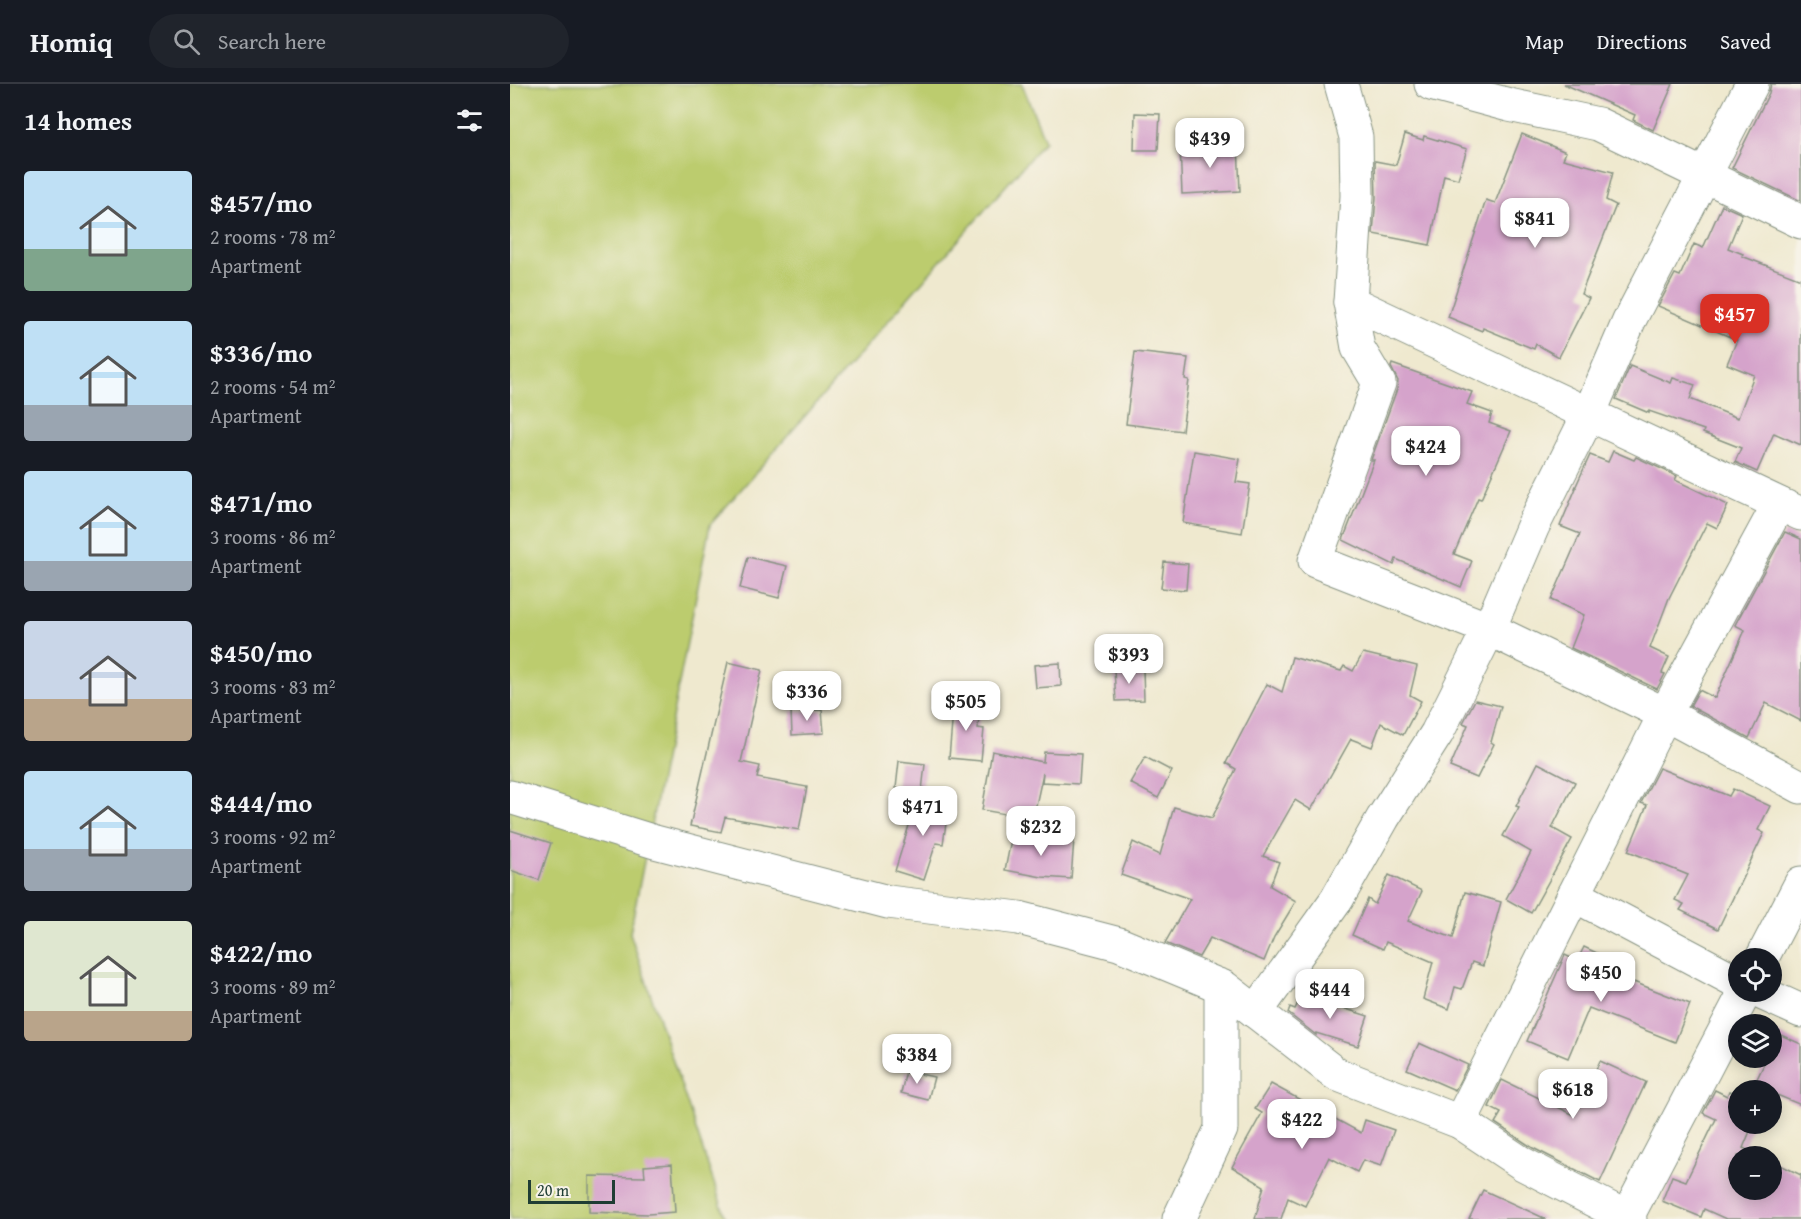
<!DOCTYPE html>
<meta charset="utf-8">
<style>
:root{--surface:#171b24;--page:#20242c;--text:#f1f3f6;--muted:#9ea1a6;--line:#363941;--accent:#d93025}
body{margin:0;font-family:"Gentium Book Plus",serif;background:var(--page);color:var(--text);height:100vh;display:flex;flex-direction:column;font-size:22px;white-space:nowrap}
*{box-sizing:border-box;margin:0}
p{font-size:20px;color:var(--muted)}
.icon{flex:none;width:33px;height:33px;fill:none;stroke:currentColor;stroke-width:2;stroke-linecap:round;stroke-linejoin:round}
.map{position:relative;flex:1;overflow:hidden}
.sheet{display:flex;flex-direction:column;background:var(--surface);width:510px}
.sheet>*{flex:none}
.tools{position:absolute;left:1218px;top:864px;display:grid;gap:12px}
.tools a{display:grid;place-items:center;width:54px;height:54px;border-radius:50%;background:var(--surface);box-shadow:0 3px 15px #0003;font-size:30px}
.scale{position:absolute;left:18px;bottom:15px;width:87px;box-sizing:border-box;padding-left:6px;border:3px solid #1f3d34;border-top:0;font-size:16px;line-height:21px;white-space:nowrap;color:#1f3d34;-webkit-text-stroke:4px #f7f3e8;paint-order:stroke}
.price{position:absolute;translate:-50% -51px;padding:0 14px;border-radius:12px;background:#fff;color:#222;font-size:20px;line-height:39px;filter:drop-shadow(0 2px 3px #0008)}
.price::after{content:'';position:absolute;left:50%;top:36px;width:18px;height:14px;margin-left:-9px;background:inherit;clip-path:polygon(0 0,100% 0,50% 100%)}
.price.active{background:var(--accent);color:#fff}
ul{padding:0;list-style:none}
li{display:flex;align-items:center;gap:18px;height:150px;padding:0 24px}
li span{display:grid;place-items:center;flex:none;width:168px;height:120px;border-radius:6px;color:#555}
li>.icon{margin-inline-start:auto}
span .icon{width:72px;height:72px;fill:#fffc;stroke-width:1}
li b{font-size:26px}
h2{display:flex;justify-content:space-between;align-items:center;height:72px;padding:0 24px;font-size:26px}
header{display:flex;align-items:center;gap:36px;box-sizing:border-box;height:84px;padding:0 30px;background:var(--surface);border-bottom:2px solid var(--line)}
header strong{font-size:28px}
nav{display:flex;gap:33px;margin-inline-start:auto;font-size:21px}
.search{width:420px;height:54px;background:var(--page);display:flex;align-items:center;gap:15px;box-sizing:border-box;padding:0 21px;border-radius:33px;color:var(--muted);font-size:22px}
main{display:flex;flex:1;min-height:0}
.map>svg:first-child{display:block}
</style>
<header>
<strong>Homiq</strong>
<div class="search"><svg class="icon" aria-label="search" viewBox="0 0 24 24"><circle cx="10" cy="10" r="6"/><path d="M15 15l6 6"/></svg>Search here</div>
<nav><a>Map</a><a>Directions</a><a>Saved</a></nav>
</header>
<main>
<section class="sheet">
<h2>14 homes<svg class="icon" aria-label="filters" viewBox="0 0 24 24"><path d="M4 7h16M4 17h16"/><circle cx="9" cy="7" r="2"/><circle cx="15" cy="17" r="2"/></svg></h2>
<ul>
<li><span style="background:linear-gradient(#bfe0f5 65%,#7fa58c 0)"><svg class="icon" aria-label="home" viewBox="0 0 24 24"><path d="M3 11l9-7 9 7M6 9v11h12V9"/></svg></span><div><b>$457/mo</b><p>2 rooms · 78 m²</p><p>Apartment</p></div></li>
<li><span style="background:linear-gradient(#bfe0f5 70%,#9aa5b1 0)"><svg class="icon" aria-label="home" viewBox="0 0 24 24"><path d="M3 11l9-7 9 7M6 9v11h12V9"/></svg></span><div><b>$336/mo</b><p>2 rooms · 54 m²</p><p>Apartment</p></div></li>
<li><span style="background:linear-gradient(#bfe0f5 75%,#9aa5b1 0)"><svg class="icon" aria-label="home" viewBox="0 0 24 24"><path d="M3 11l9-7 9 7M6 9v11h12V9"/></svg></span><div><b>$471/mo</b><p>3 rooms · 86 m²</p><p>Apartment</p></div></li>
<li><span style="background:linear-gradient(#c9d6e8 65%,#b9a48a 0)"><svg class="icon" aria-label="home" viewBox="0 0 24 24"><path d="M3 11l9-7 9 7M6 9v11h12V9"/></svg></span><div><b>$450/mo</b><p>3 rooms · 83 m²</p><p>Apartment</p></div></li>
<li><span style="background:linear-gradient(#bfe0f5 65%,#9aa5b1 0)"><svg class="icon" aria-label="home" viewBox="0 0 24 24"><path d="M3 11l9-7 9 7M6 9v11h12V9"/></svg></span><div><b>$444/mo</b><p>3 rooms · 92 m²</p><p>Apartment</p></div></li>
<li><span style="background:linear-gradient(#dfe7d0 75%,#b9a48a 0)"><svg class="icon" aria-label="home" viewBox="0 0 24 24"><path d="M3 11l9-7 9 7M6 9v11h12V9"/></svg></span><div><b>$422/mo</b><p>3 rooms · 89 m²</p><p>Apartment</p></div></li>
</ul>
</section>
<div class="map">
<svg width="1291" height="1135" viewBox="0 0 1291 1135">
<rect width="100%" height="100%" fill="#f7f3e8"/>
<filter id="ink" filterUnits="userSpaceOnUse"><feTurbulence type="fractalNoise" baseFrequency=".0167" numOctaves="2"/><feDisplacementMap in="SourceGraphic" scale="12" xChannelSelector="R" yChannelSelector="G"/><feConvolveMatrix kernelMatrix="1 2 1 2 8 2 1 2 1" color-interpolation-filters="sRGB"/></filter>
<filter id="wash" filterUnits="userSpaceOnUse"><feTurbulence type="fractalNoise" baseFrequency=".008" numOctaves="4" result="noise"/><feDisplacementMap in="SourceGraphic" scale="24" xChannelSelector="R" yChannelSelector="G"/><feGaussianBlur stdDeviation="1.35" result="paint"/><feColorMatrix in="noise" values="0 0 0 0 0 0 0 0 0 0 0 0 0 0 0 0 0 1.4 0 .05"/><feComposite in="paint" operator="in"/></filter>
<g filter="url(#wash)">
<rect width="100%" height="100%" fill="#efe9cf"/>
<!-- green -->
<path fill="#bccc6e" stroke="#6e8451" stroke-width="1.5" d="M0,0H512L535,57L200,441L120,849L216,1135H0Z"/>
<g id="blocks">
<!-- building -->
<g fill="#d5a3cb">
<path d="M1054,0H1163L1143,46L1123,36L1125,31Z"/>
<path d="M1261,0H1291V117L1222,84L1259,9Z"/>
<path d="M625,29L650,30L648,66H624Z"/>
<path d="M895,50L913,56L914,52L957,65L948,95L934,91L920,161L863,150L866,113L865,77L886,81Z"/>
<path d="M1012,50L1056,68L1053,75L1103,88L1096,116L1106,121L1071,210L1079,214L1049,273L1026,260L1024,265L973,244L972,247L938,233L976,116L985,119Z"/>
<path d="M728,60L730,107L672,110L670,63Z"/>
<path d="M1212,121L1232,130L1218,164L1233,170L1232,172L1291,195V361L1264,349L1247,388L1225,378L1231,364L1193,349L1194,346L1139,327V329L1106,315L1120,282L1161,299L1163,294L1185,301L1180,315L1228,334L1244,291L1217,280L1227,256L1148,222L1165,190L1170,192L1184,160L1193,164Z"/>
<path d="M625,268L678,274L675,295L679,296L672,347L616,340Z"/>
<path d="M882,280L962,308L957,320L982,329L979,339L1001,347L971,415L968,414L944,470L962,477L951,503L886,475L884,481L833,456L864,376H861L887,305L888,297L881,283Z"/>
<path d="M684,367L730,375L726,398L740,400L732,449L673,439Z"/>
<path d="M1103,367L1124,376L1126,373L1167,392L1165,396L1218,421L1207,444L1197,439L1159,514L1140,564L1159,573L1152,589L1155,590L1147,605L1061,564L1074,531L1041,516L1070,450L1050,442L1066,404H1065L1080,371L1098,378Z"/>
<path d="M1275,448L1291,455V637L1256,619L1239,654L1180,622L1189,606L1205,614L1235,546L1225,541Z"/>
<path d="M238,473L277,482L269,514L230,504Z"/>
<path d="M654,478L678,480L676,506L651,504Z"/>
<path d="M853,569L907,582L900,611L911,617L893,651L871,639L862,663L841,655L801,726L785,716L753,772L769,778L760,802L786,817L764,853L754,877L700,854L689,873L655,859L680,815L611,791L623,758L650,771L664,723L702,734L726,685L716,679L757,600L772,608L782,573L831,587L834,582L843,587Z"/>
<path d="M218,578L252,586L231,678L250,682L247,694L297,703L289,746L215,733L211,748L180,742Z"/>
<path d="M550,579L551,602L526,604L524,581Z"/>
<path d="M633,585L634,616L606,617L604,586Z"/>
<path d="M965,616L991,622L981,658L984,660L967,694L940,683L958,641L953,639Z"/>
<path d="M444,617L470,620L468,644L474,645L471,677L439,674Z"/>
<path d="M312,626L314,649L282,651L281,627Z"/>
<path d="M482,667L533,678L534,668L571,670L569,700L532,698L533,689L523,735L472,726Z"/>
<path d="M635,673L662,687L648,714L620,699Z"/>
<path d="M389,677L415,680L412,707L386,704Z"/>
<path d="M1028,679L1065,698L1042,744L1062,755L1021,829L996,815L1021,768L993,752L1009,723L1006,722Z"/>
<path d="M1149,684L1219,712L1223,705L1260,722L1248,746L1254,749L1208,845L1170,826L1174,820L1165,816L1178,791L1118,767L1137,721L1131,719Z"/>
<path d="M404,714L439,719L433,760L426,759L414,796L385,787L401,735Z"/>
<path d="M0,746L41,759L29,796L0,786Z"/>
<path d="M502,751L564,755L561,795L532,793L495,786Z"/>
<path d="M879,791L912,807L898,837L943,854L955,808L991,818L973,882L962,878L952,905L945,903L939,925L913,915L923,878L876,858L873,865L842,851L858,815L865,820Z"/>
<path d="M1074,863L1121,885L1116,895L1180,920L1165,958L1079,924L1058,974L1017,957L1055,871L1067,877Z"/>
<path d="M792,911L858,932L848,962L806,949V951L778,929L780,923L785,925Z"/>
<path d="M1262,947L1291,960V1021L1262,1009V1006H1256L1244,1001L1257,974H1262Z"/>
<path d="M909,959L958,981L945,1006L897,985Z"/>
<path d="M1090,977L1136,998L1090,1098L1023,1064L985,1039L991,1029L979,1023L992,996L1064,1031Z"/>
<path d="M396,987L424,993L418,1016L391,1009Z"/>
<path d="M761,1000L851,1049L855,1036L884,1046L871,1082L853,1076L847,1088L819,1073L795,1122L778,1114L771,1135H745L754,1102L722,1083L752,1029L745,1025Z"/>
<path d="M1205,1006L1217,1012L1219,1007L1228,1010V1040H1243L1233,1064L1251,1072H1228V1106H1262V1077L1291,1091V1135H1216L1194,1125L1191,1133L1152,1117L1162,1092L1176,1097L1206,1035L1193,1029Z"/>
<path d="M162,1080L165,1128L138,1130L79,1128V1092L135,1093L134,1082Z"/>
<path d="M973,1106L1036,1135H959Z"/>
</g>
</g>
</g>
<g filter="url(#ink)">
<use href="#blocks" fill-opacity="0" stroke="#879382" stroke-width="1.5"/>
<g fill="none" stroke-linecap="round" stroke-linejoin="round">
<!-- minor casing -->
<g stroke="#879382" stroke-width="35">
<g id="minor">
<path d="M831,0L846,53L847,112L840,218L848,264L869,299L805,477L979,545L1155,630L1291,703"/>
<path d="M921,0L999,21L1088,40L1291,138"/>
<path d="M840,218L1291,430"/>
<path d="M0,713L145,758L378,818L509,834L609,860L715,904L826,990L950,1038L1013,1080L1120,1135"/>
<path d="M1064,811L1228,898"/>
<path d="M1252,874L1291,799"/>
<path d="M1249,908L1291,927"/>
<path d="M746,928L827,815L873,734L927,649L979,545L1023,442L1079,330L1119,237L1242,0"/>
<path d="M950,1038L1155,630L1269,420"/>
<path d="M669,1135L711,1045V902"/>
<path d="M1116,1135L1235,908"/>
</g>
</g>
<!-- minor -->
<use href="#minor" stroke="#fff" stroke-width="33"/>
</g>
</g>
</svg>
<div class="tools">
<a><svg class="icon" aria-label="locate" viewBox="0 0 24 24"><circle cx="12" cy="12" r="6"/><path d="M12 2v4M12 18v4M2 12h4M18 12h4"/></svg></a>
<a><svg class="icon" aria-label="layers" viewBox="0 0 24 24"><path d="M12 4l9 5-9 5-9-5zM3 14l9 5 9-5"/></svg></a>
<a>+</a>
<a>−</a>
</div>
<div class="scale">20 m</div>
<b class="price" style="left:700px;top:85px">$439</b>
<b class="price" style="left:1025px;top:165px">$841</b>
<b class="price active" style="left:1225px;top:261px">$457</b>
<b class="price" style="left:916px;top:393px">$424</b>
<b class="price" style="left:619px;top:601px">$393</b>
<b class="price" style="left:297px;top:638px">$336</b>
<b class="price" style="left:456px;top:648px">$505</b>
<b class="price" style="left:413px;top:753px">$471</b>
<b class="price" style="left:531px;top:773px">$232</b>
<b class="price" style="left:1091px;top:919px">$450</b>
<b class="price" style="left:820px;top:936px">$444</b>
<b class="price" style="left:407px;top:1001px">$384</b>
<b class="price" style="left:1063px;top:1036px">$618</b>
<b class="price" style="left:792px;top:1066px">$422</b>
</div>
</main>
